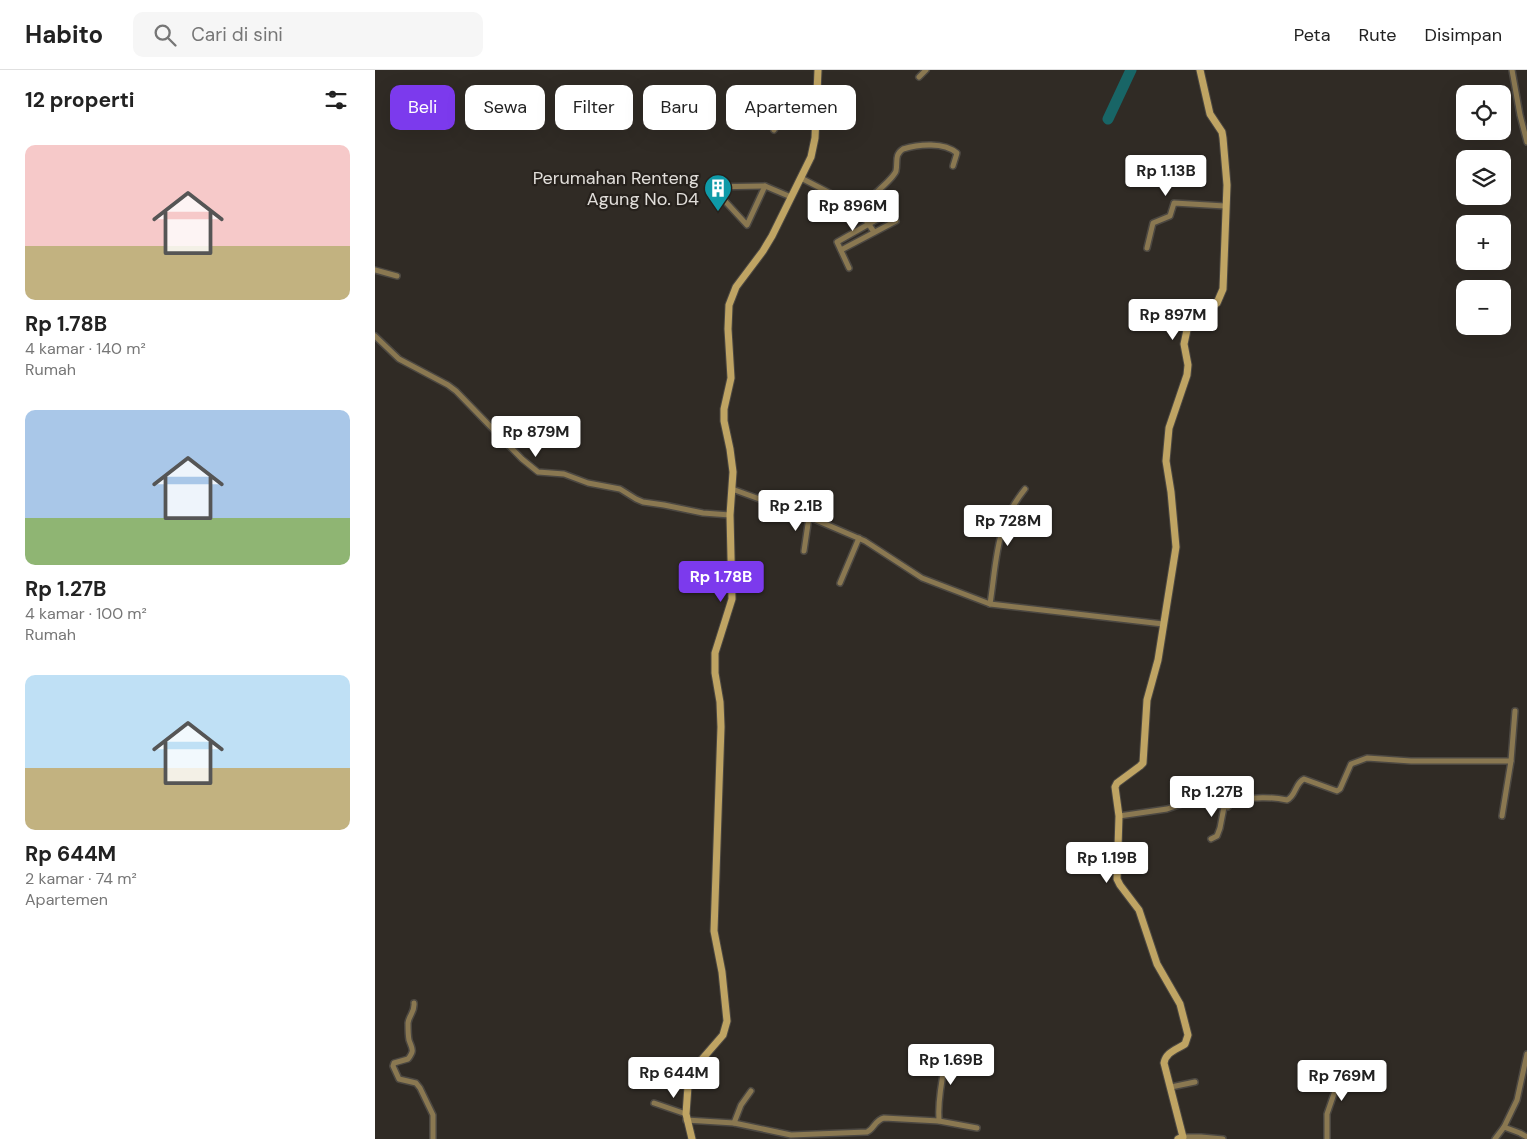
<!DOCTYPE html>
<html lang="id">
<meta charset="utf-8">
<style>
:root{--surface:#fff;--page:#f6f6f6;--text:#222;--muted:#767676;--line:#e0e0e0;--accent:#7c3aed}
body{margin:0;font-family:"DM Sans",sans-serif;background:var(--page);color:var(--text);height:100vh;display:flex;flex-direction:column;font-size:19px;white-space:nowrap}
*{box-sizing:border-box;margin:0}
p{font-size:16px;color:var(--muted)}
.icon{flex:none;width:28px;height:28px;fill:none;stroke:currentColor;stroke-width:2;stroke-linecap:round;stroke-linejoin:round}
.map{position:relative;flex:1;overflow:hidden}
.sheet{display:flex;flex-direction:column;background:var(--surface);width:375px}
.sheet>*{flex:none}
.top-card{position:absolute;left:15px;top:15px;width:475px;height:45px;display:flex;gap:10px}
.fabs{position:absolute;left:1081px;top:15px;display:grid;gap:10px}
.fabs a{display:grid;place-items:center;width:55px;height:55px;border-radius:10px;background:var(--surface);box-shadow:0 5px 20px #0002;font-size:25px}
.price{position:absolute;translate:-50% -42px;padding:0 11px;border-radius:5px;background:#fff;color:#222;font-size:16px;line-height:32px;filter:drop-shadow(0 1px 2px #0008)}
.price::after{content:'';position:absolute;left:50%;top:30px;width:15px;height:11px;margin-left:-8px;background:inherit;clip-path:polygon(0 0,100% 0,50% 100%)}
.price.active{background:var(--accent);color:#fff}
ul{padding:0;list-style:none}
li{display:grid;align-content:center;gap:10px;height:265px;padding:0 25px}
li span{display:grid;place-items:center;height:155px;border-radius:10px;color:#555}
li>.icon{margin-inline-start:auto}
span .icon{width:90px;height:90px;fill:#fffc;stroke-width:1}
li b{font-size:21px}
h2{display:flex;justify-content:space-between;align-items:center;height:60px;padding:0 25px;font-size:21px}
.chip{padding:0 18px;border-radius:10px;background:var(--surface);box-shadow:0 5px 20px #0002;font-size:18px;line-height:45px}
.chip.active{background:var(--accent);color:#fff}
header{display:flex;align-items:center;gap:30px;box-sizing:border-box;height:70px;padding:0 25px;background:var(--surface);border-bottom:1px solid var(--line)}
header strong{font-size:24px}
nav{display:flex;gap:28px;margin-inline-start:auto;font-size:18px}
.search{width:350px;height:45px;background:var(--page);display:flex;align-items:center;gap:12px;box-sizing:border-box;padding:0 18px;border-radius:10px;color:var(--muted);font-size:19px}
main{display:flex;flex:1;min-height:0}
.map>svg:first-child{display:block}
</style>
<header>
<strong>Habito</strong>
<div class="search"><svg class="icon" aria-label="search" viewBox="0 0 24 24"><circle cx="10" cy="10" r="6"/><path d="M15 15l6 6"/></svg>Cari di sini</div>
<nav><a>Peta</a><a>Rute</a><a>Disimpan</a></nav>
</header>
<main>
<section class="sheet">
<h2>12 properti<svg class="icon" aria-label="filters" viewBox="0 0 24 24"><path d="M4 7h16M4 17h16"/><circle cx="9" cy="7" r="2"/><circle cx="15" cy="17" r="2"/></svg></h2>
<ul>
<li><span style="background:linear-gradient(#f6c9c9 65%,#c2b280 0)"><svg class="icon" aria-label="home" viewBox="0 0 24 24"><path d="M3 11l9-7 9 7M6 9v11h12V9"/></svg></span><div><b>Rp 1.78B</b><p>4 kamar · 140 m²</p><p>Rumah</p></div></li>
<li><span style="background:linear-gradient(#a9c7e8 70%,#8fb573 0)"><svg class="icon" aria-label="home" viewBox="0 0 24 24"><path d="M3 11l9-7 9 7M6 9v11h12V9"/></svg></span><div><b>Rp 1.27B</b><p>4 kamar · 100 m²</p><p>Rumah</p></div></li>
<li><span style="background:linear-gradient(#bfe0f5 60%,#c2b280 0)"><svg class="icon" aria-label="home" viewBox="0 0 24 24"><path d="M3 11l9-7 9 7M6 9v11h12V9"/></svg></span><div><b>Rp 644M</b><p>2 kamar · 74 m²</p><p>Apartemen</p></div></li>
</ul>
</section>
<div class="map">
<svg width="1152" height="1069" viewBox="0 0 1152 1069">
<rect width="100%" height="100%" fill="#302b25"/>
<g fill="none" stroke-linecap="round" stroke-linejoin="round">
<!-- river -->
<path stroke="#186566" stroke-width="11" d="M733,49L756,0"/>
<!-- street casing -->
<g stroke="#4c4842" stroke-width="8">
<g id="street">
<path d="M1137,0L1145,45L1152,72"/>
<path d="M544,7L551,0"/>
<path d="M399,60L411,40L421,39L441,42"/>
<path d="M426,108L482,137C490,133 518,109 521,101C523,92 519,85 528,79C544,74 569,72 582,83L578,96"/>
<path d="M333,117L390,116L416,127"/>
<path d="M344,117L349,130L372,155L390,116"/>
<path d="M482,137L499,162"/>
<path d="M772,178L778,153L795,146L799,133L850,136"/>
<path d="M466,180L521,151"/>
<path d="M474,198L462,172L508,146"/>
<path d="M0,200L22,206"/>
<path d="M0,266L24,289L73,315L81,321L147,389L163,402L189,404L213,413L245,419L261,429L268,432L289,435L328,443L355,445"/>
<path d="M357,419L434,447L490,471L547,508L615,534L788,554"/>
<path d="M429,481L434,447"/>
<path d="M465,513L484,468"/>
<path d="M615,534C622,489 620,456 650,419"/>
<path d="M1136,691L1140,641"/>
<path d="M744,746L792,739L813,732L822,731L853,737L858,730C878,728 892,726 912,730C921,726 920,713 929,709L962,721L965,719L976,694L992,688L1036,691H1136L1127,746"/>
<path d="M836,769L842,766L845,758L849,737"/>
<path d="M39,933C40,942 34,945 33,953C33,958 33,965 34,970C37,979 40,980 33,989L19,993L18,996L24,1009L41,1013L45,1018L58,1045V1069"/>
<path d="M796,1017L820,1012"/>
<path d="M279,1033L311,1044"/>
<path d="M311,1050L359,1053L416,1065L492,1062C499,1059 500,1050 509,1048L564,1051L602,1058"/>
<path d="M564,1051C562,1026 569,1006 571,982"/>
<path d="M359,1053L366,1035L376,1021"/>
<path d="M1129,1057L1142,1030L1152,984"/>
<path d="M808,1067H826L848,1069"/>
<path d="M952,1069V1044L962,1015L971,1005L975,995L986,994"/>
<path d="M1120,1069L1129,1057L1145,1063L1152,1067"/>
</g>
</g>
<!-- secondary casing -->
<g stroke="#4c4842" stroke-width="9">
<g id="secondary">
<path d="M317,1069L311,1044L313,1016L322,995L348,965L352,951L347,902L339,861L346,657L345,632L340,603V583L357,529L355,445L358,402L355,379L349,351V339L356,308L353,259L354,235L361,217L388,181L397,166L436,87L440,68L443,0"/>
<path d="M803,1069L808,1067L789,993C791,982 801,980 810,974L813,965L805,934L782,894L764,840L745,815L742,809L744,746L740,717L742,713L765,696L768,693L772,630L783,590L801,477L796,422L791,391L794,358L812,305L813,295L809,274L812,260L817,253L842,233L848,219L852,115L848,68L847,62L835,44L825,0"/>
</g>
</g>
<!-- street -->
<use href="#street" stroke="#8a7851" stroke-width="5"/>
<!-- secondary -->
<use href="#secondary" stroke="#bfa463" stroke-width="7"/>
</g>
<!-- icons -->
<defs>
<g id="building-pin" transform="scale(1.4375)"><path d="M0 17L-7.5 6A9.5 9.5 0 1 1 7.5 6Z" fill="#0f9aa8" stroke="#26211c"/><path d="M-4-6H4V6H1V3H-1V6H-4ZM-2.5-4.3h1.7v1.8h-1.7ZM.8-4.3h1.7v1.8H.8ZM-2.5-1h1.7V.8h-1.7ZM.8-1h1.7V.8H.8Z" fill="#fff"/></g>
</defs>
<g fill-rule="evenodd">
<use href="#building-pin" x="343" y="118"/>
</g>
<g text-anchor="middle" stroke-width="4.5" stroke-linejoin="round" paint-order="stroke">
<!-- poi labels -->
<g font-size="18" fill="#e1deda" stroke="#26211c" text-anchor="end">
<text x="324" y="114">Perumahan Renteng<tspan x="324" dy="21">Agung No. D4</tspan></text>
</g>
</g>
</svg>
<div class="fabs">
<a><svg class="icon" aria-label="locate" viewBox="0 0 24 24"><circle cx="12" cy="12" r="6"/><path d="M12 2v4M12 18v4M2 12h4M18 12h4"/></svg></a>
<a><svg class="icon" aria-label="layers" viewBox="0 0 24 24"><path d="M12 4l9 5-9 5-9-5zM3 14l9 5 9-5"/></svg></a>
<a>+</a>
<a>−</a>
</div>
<b class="price" style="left:791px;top:127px">Rp 1.13B</b>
<b class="price" style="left:478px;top:162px">Rp 896M</b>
<b class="price" style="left:798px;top:271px">Rp 897M</b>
<b class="price" style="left:161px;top:388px">Rp 879M</b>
<b class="price" style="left:421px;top:462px">Rp 2.1B</b>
<b class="price" style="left:633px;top:477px">Rp 728M</b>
<b class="price active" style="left:346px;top:533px">Rp 1.78B</b>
<b class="price" style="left:837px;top:748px">Rp 1.27B</b>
<b class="price" style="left:732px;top:814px">Rp 1.19B</b>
<b class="price" style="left:576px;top:1016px">Rp 1.69B</b>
<b class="price" style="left:299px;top:1029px">Rp 644M</b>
<b class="price" style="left:967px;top:1032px">Rp 769M</b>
<div class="top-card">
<a class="chip active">Beli</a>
<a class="chip">Sewa</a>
<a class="chip">Filter</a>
<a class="chip">Baru</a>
<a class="chip">Apartemen</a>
</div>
</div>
</main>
